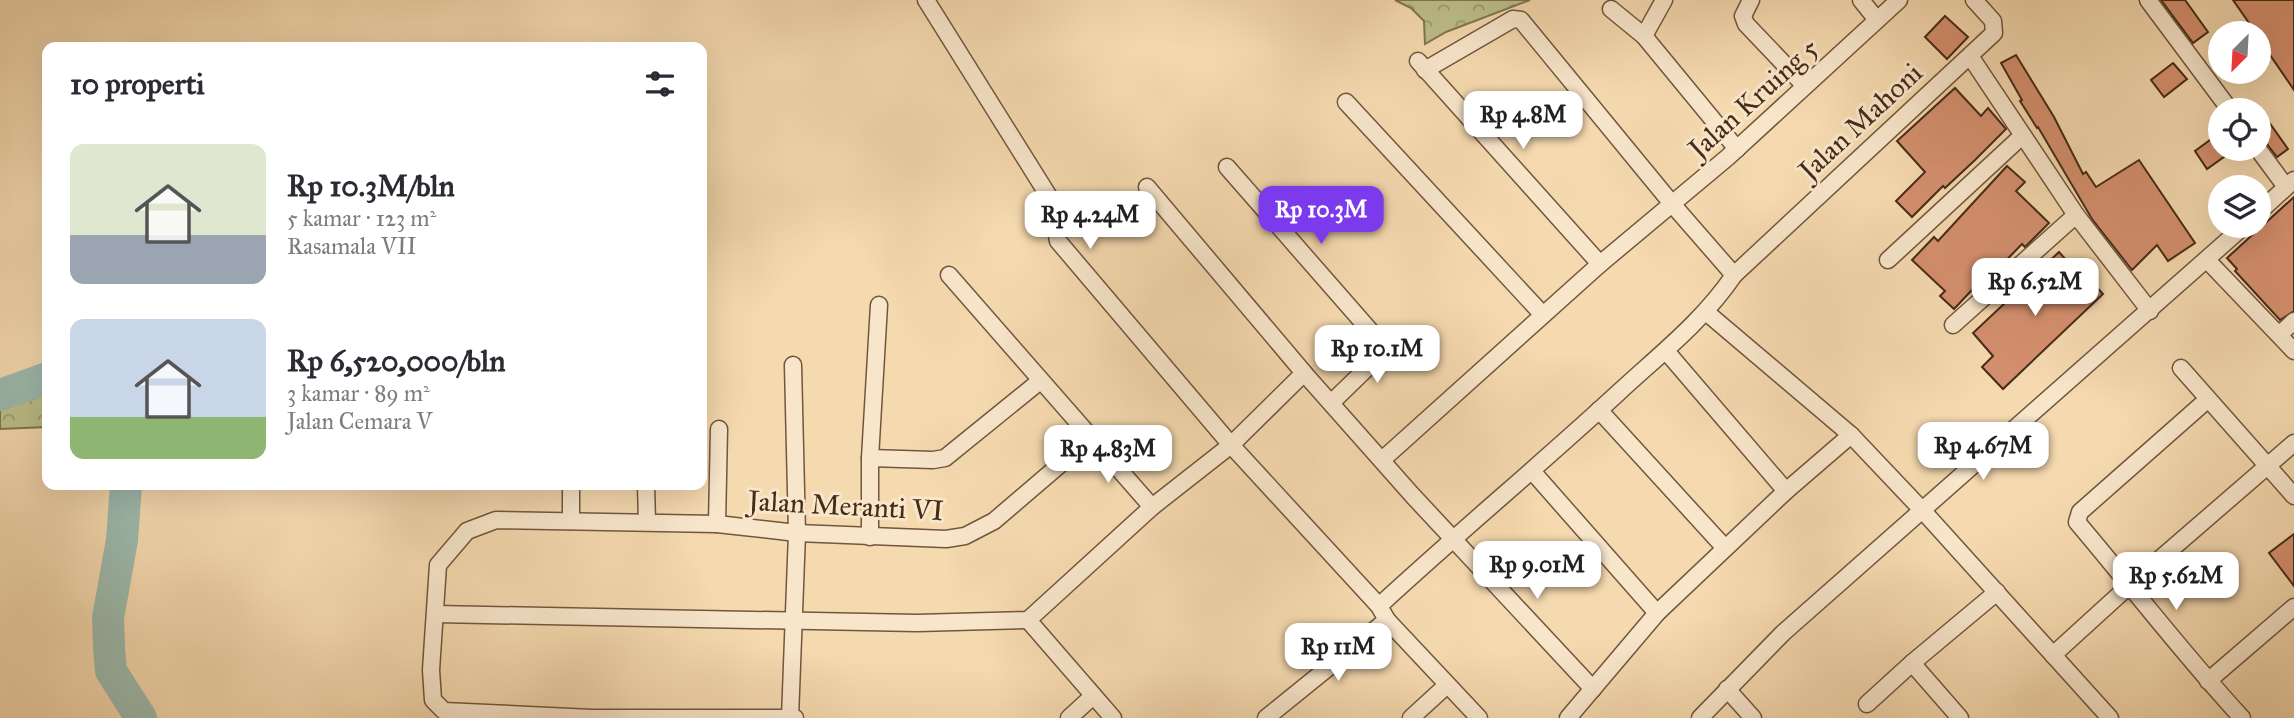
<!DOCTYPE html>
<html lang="id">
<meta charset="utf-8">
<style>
:root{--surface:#fff;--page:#f7f7f7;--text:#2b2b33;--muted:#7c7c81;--accent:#7c3aed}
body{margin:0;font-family:"IM FELL Great Primer",serif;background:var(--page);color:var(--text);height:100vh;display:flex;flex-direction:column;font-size:26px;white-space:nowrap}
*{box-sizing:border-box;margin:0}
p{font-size:23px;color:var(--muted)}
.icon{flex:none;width:38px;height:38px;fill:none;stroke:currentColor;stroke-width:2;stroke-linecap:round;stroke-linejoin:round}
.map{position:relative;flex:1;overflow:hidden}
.drawer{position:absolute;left:42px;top:42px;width:665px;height:448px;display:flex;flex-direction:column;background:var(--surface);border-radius:14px;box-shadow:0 7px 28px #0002}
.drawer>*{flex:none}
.needle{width:46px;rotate:204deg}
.fabs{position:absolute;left:2208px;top:21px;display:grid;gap:14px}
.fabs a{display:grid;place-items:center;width:63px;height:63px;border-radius:50%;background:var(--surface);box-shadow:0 7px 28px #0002;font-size:35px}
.price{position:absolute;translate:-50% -60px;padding:0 16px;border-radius:14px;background:#fff;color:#222;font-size:23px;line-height:46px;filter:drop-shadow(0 2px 4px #0008)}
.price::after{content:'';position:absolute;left:50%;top:42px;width:21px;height:16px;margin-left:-10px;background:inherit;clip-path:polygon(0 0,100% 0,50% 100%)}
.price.on{background:var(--accent);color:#fff}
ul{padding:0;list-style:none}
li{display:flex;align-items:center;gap:21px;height:175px;padding:0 28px}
li span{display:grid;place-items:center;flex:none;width:196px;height:140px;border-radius:14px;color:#555}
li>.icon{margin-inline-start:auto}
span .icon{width:84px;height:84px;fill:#fffc;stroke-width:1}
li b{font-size:30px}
h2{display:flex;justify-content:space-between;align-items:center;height:84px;padding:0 28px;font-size:30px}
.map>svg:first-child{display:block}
</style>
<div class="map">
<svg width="2294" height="718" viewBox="0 0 2294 718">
<defs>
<pattern id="forest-crowns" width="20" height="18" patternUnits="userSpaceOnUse" patternTransform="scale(1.75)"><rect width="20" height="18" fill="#bdbf8a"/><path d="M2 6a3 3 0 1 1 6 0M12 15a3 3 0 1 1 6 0" fill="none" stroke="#9b9b70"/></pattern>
</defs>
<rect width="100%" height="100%" fill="#f5d9af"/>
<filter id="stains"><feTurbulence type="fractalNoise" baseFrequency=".00286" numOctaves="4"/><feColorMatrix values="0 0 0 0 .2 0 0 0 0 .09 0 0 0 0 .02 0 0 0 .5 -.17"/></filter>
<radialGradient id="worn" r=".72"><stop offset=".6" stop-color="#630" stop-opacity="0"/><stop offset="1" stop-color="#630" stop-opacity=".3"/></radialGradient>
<!-- forest -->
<g fill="url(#forest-crowns)" stroke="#827550" stroke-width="2">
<path d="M1395,0H1530L1446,32L1425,44L1424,21L1411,8Z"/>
<path d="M47,392V427L0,429V402L33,399Z"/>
</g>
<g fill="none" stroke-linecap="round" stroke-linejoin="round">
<!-- river -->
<g stroke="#9cbaae" stroke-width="32">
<path d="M0,395L47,378"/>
<path d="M126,485L122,540L108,618L109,647L111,671L141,718"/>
</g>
</g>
<!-- building -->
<g fill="#d48f6e" stroke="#462b17" stroke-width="2">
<path d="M2161,0H2185L2208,32L2193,43Z"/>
<path d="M2233,0H2294V90L2259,39V33H2256Z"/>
<path d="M1945,16L1968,37L1947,59L1925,37Z"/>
<path d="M2016,55L2054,117L2083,174L2086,172L2096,187L2139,160L2195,243L2168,261L2157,245L2132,270L2092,219L2038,127L2037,128L2020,101L2022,100L2001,63Z"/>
<path d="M2173,63L2187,79L2164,97L2151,80Z"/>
<path d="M1955,88L1981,116L1988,108L2006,129L1975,160L1945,188L1943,186L1912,217L1896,201L1925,172L1897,141Z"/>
<path d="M2259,108L2288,149L2277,157L2266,143L2259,139Z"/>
<path d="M2221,132V149H2235L2207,169L2195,151Z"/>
<path d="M2007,166L2025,182L2016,191L2049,223L2025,247L2022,244L1990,277L1987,274L1954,309L1940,296L1945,291L1912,260L1934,237L1938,241Z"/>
<path d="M2294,197V311L2280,320L2235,271L2237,269L2227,258Z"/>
<path d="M2059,252L2083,279L2086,276L2103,294L2003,389L1982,367L1993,356L1973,333Z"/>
<path d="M2294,534V586L2269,553Z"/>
</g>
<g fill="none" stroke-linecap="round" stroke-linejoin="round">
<!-- street casing -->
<g stroke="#72563d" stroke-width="19">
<g id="street">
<path d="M926,0L1048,195L1052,207L1058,241L1231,445L1304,373"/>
<path d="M1751,0L1743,16L1746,24L1805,86"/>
<path d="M1861,0L1877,20"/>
<path d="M2148,0L2230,110"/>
<path d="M1611,9L1644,36L1737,149"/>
<path d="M1644,36L1664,0"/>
<path d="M1970,56L2076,215L2150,311"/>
<path d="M1418,61L1600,264"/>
<path d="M1346,102L1543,315"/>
<path d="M2258,149L2286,187"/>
<path d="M1227,167L1387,350"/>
<path d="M1147,187L1304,373L1413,496L1593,689"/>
<path d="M2259,212L2294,180"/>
<path d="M1888,260L2022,136"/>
<path d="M2207,260L2294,351"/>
<path d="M949,275L1152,507"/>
<path d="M1734,275L1994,33L1993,21L1974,0"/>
<path d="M1706,312L1851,435L1923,511L2110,718"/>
<path d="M1953,325L2076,215"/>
<path d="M2280,334L2294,321"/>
<path d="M1666,351L1786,491"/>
<path d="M2181,368L2294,496"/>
<path d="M2207,400L2080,512L2077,522C2132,587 2184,655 2242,718"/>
<path d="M1331,403L1397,339"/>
<path d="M1599,410L1725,548"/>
<path d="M870,458L933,460L945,458L1040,381"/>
<path d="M1382,460L1600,264L1728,157L1899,0"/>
<path d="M1532,471L1657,613"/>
<path d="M571,485V521"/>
<path d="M646,485L647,522"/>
<path d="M717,524L719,429"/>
<path d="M870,537V458L879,305"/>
<path d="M1379,606C1458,533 1540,465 1618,393C1659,355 1703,321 1734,275L1673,205L1521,20L1513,19L1425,70"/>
<path d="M436,614L917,623L1028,620L1152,507L1231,445L1379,606L1387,620L1479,718"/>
<path d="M1028,620L1113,718"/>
<path d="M2053,655L2131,584L2294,443"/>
<path d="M1912,663L1960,718"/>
<path d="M2208,681L2294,607"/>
<path d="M1727,689L1753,718"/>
<path d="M1867,704L1912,663L1997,592"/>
<path d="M790,718L797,533L793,365"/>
<path d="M795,718H592L444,711L433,700L431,670L438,565L467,531L496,520L717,524L797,533L946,539L965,536L994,521L1091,438"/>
<path d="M1069,718L1093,696"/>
<path d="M1266,718L1387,620"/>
<path d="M1411,718L1447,685"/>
<path d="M1568,718L1657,613L1786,491L1851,435"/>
<path d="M1700,718L1783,633L2244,226"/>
</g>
</g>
<!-- street -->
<use href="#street" stroke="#f8e6cb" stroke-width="16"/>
</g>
<g text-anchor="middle" stroke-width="6" stroke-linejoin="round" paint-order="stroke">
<!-- street labels -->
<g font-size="28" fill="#462b17" stroke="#f8e6cb">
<text transform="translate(1753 98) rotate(-42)" y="10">Jalan Kruing 5</text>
<text transform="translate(1860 121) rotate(-43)" y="10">Jalan Mahoni</text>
<text transform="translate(846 505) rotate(3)" y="10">Jalan Meranti VI</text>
</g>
</g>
<rect width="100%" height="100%" filter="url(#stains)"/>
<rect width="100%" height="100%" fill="url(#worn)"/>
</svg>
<div class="fabs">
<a><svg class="needle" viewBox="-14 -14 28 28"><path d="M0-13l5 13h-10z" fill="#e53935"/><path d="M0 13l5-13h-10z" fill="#7c7c81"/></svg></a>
<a><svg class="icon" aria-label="locate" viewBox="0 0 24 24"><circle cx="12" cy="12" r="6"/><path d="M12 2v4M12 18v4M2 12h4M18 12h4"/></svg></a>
<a><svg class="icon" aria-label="layers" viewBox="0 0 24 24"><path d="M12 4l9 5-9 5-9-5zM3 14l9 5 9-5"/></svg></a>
</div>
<b class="price" style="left:1523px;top:151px">Rp 4.8M</b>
<b class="price on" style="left:1321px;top:246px">Rp 10.3M</b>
<b class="price" style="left:1090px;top:251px">Rp 4.24M</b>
<b class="price" style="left:2035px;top:318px">Rp 6.52M</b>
<b class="price" style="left:1377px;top:385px">Rp 10.1M</b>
<b class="price" style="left:1983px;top:482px">Rp 4.67M</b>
<b class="price" style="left:1108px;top:485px">Rp 4.83M</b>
<b class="price" style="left:1537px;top:601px">Rp 9.01M</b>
<b class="price" style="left:2176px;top:612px">Rp 5.62M</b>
<b class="price" style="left:1338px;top:683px">Rp 11M</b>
<section class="drawer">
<h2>10 properti<svg class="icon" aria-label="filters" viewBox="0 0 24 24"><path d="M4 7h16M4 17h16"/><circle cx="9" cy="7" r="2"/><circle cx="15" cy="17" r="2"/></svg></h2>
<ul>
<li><span style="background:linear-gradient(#dfe7d0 65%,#9aa5b1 0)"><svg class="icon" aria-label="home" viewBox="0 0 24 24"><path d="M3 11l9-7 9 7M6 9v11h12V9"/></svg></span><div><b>Rp 10.3M/bln</b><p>5 kamar · 123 m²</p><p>Rasamala VII</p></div></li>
<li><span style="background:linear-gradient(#c9d6e8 70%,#8fb573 0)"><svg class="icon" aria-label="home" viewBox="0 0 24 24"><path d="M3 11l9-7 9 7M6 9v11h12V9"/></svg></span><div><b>Rp 6,520,000/bln</b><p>3 kamar · 89 m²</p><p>Jalan Cemara V</p></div></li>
</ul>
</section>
</div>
